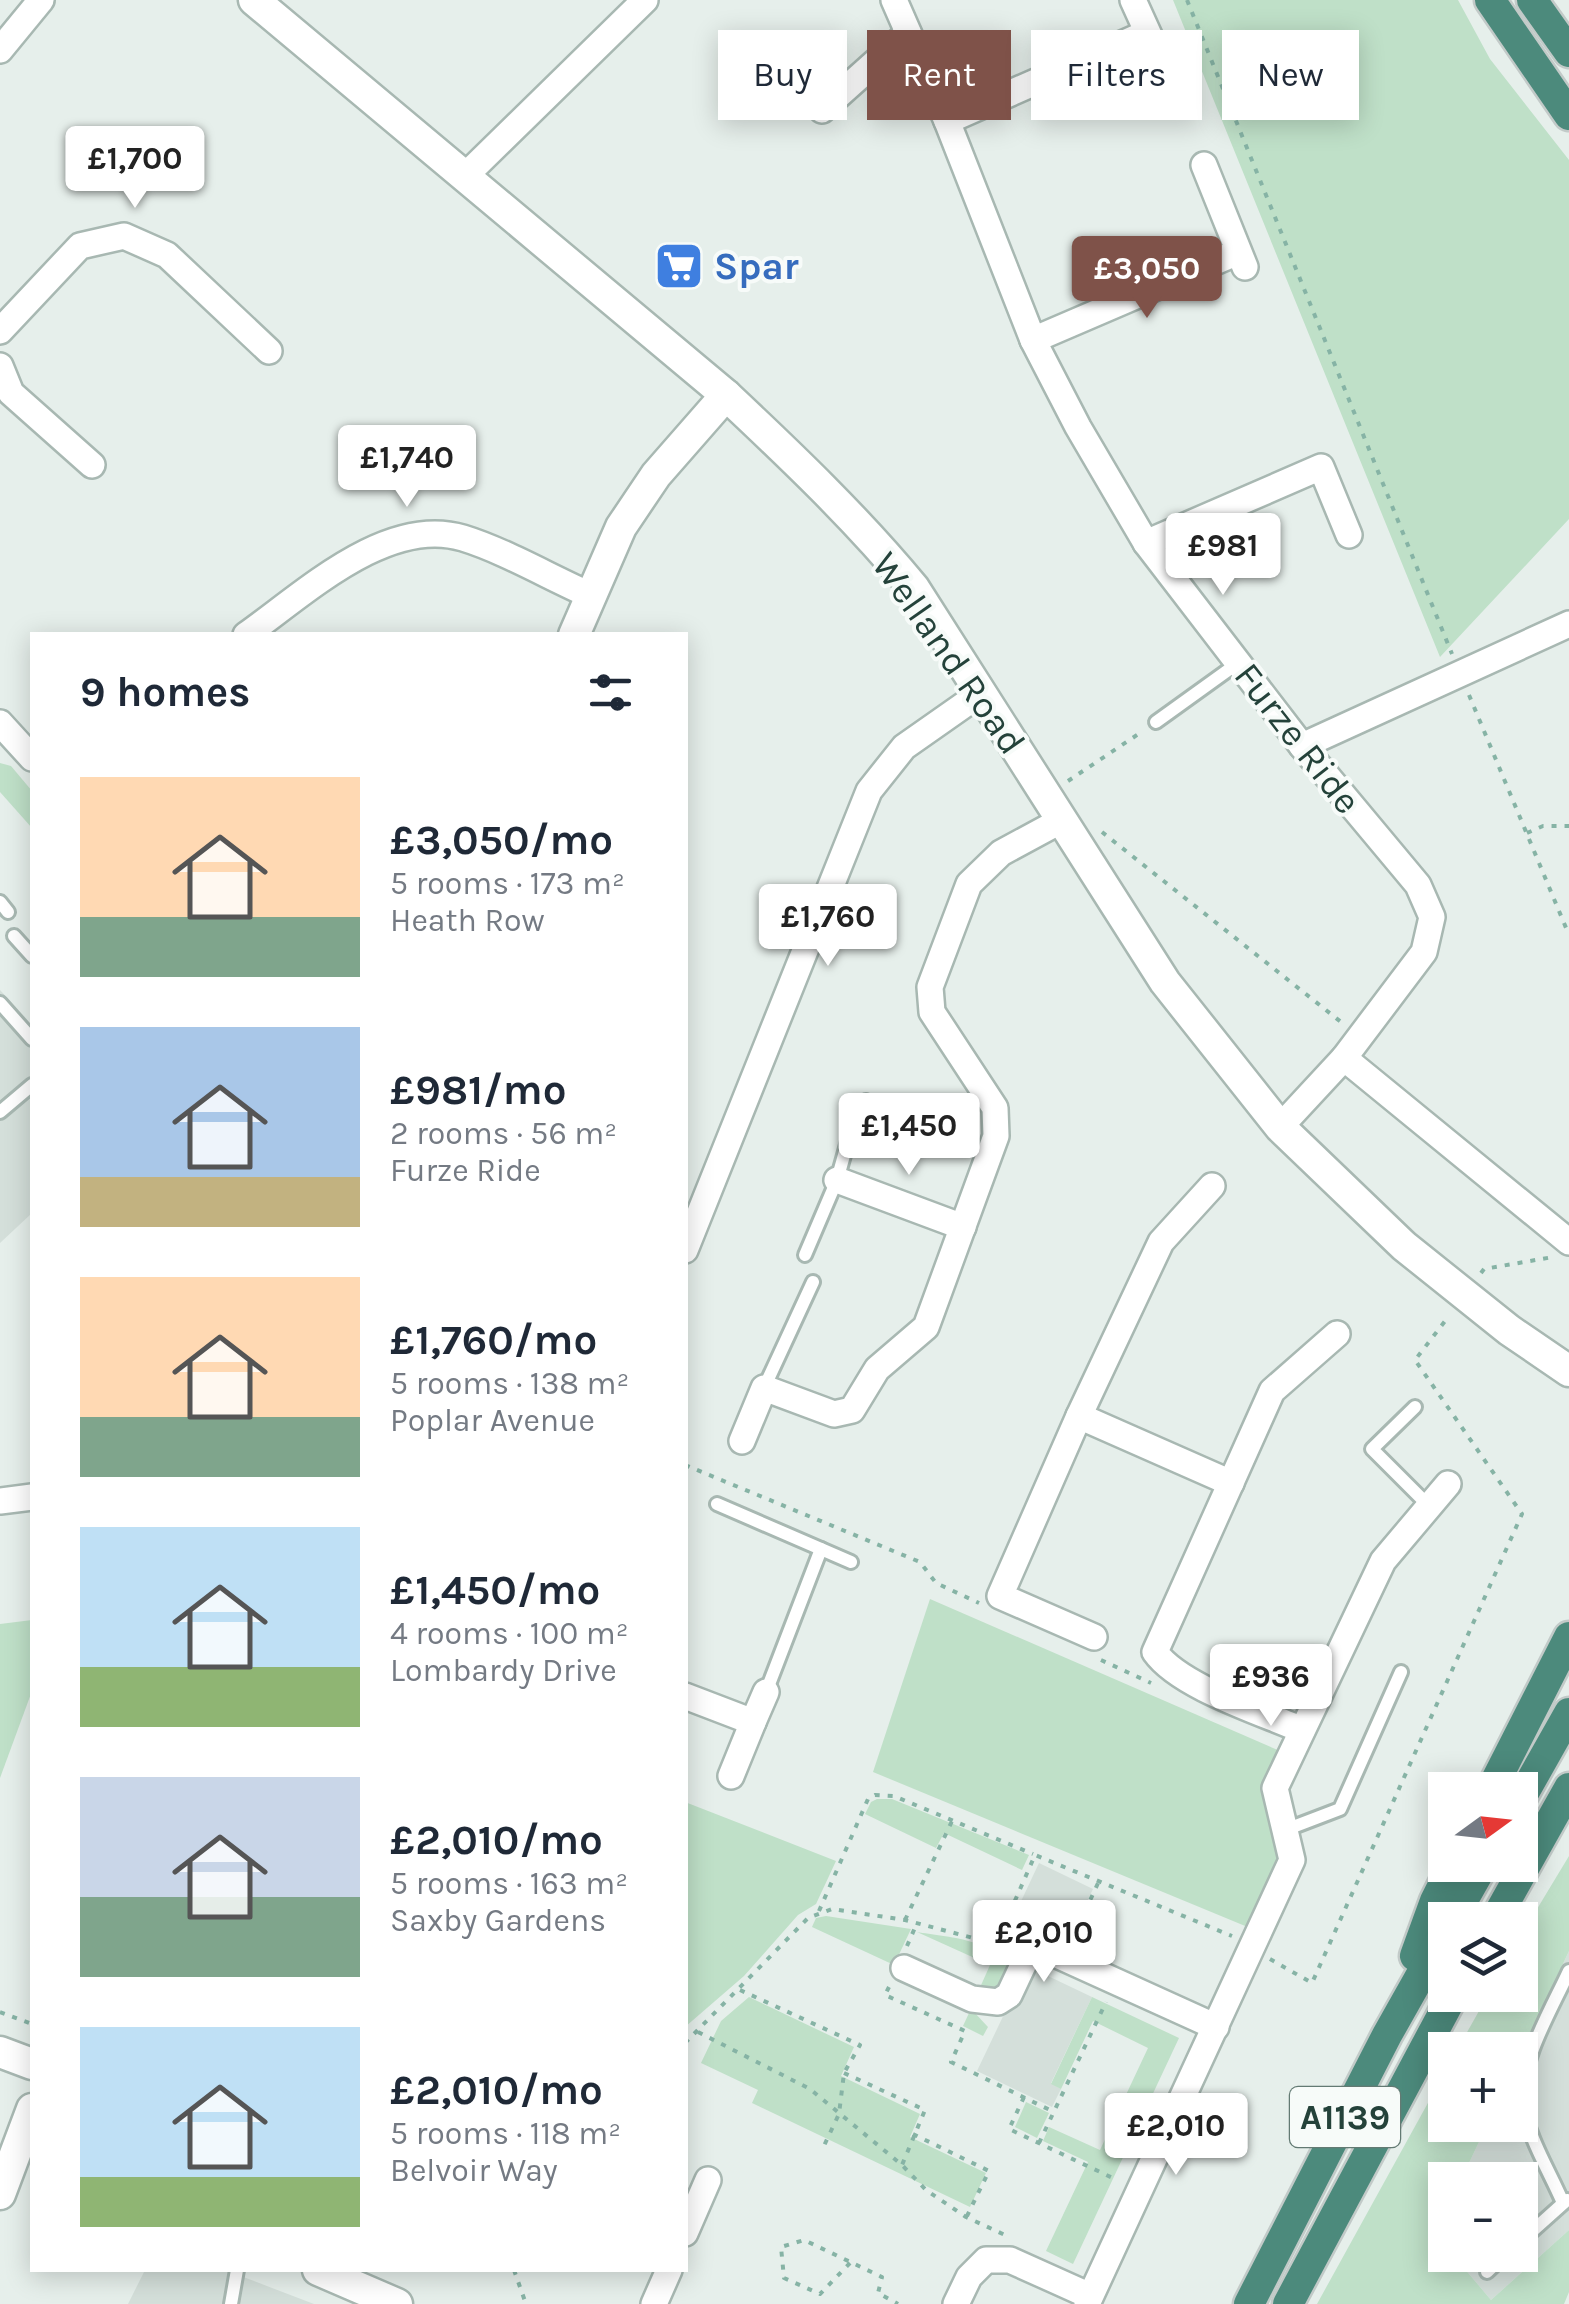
<!DOCTYPE html>
<meta charset="utf-8">
<style>
:root{--surface:#fff;--page:#f6f6f7;--text:#1f2937;--muted:#747a83;--accent:#7f5249}
body{margin:0;font-family:Karla,sans-serif;background:var(--page);color:var(--text);height:100vh;display:flex;flex-direction:column;font-size:38px;white-space:nowrap}
*{box-sizing:border-box;margin:0}
p{font-size:32px;color:var(--muted)}
.icon{flex:none;width:55px;height:55px;fill:none;stroke:currentColor;stroke-width:2;stroke-linecap:round;stroke-linejoin:round}
.map{position:relative;flex:1;overflow:hidden}
.panel{position:absolute;left:30px;top:632px;width:658px;height:1640px;display:flex;flex-direction:column;background:var(--surface);border-radius:0px;box-shadow:0 5px 25px #0003}
.panel>*{flex:none}
.top-card{position:absolute;left:718px;top:30px;width:700px;height:90px;display:flex;gap:20px}
.needle{width:65px;rotate:75deg}
.fabs{position:absolute;left:1428px;top:1772px;display:grid;gap:20px}
.fabs a{display:grid;place-items:center;width:110px;height:110px;border-radius:0px;background:var(--surface);box-shadow:0 5px 25px #0003;font-size:50px}
.price{position:absolute;translate:-50% -85px;padding:0 22px;border-radius:10px;background:#fff;color:#222;font-size:32px;line-height:65px;filter:drop-shadow(0 2px 5px #0008)}
.price::after{content:'';position:absolute;left:50%;top:60px;width:30px;height:22px;margin-left:-15px;background:inherit;clip-path:polygon(0 0,100% 0,50% 100%)}
.price.selected{background:var(--accent);color:#fff}
ul{padding:0;list-style:none}
li{display:flex;align-items:center;gap:30px;height:250px;padding:0 50px}
li span{display:grid;place-items:center;flex:none;width:280px;height:200px;border-radius:0px;color:#555}
li>.icon{margin-inline-start:auto}
span .icon{width:120px;height:120px;fill:#fffc;stroke-width:1}
li b{font-size:42px}
h2{display:flex;justify-content:space-between;align-items:center;height:120px;padding:0 50px;font-size:42px}
.pill{padding:0 35px;border-radius:0px;background:var(--surface);box-shadow:0 5px 25px #0003;font-size:35px;line-height:90px}
.pill.selected{background:var(--accent);color:#fff}
.map>svg:first-child{display:block}
</style>
<div class="map">
<svg width="1569" height="2304" viewBox="0 0 1569 2304">
<rect width="100%" height="100%" fill="#e6efeb"/>
<!-- built -->
<g fill="#d4dfda">
<path d="M0,990L32,1025V1213L0,1243Z"/>
<path d="M1039,1863L1093,1889L1070,1937L1016,1912Z"/>
<path d="M1569,1951V2230L1491,2300L1453,2255H1520V2180H1461L1487,2125H1520V2055Z"/>
<path d="M1027,1966L1092,1997L1051,2083L1061,2089L1052,2107L977,2071Z"/>
<path d="M145,2270H225L314,2304H128Z"/>
</g>
<!-- green -->
<g fill="#bfe0c8">
<path d="M1173,0H1458L1490,59L1569,160V519L1440,657Z"/>
<path d="M0,763L11,766L32,791V828L0,792Z"/>
<path d="M930,1599L1280,1751L1282,1855L1250,1928L873,1772Z"/>
<path d="M32,1620V1691L0,1778V1624Z"/>
<path d="M877,1799H892L1029,1855L1022,1870L944,1833L936,1848L865,1814L871,1802Z"/>
<path d="M685,1802L836,1861L816,1904L798,1915L744,1976L685,2027Z"/>
<path d="M1569,1856V1951L1520,2055V2050H1457L1488,1995H1520V1937Z"/>
<path d="M826,1916L911,1929L894,1965L812,1927L816,1918Z"/>
<path d="M917,1932C945,1937 1000,1939 1009,1971L999,1992H978L990,1965Z"/>
<path d="M749,1997L854,2047L841,2076L920,2114L910,2137L986,2173L970,2207L752,2103L758,2090L701,2063L721,2021Z"/>
<path d="M1092,1997L1179,2038L1073,2264L1046,2251L1088,2162L1043,2141L1049,2127L1100,2150L1148,2048L1093,2021L1061,2089L1051,2084Z"/>
<path d="M974,2012L988,2027L983,2036L963,2026L969,2013Z"/>
<path d="M1445,2072V2125H1487L1461,2180H1445V2213L1436,2233L1445,2245V2255H1453L1491,2300L1569,2230V2292L1564,2304H1317Z"/>
<path d="M1026,2102L1049,2113L1037,2138L1015,2127Z"/>
</g>
<g fill="none" stroke-linecap="round" stroke-linejoin="round">
<!-- service casing -->
<g stroke="#a8b8b2" stroke-width="18">
<g id="service">
<path d="M1156,722L1238,663"/>
<path d="M0,902L8,912"/>
<path d="M14,936L32,956"/>
<path d="M0,1003L32,1039"/>
<path d="M0,1112L32,1085"/>
<path d="M805,1255L837,1180L850,1134L866,1101"/>
<path d="M764,1388L813,1282"/>
<path d="M1415,1407L1372,1449L1428,1505"/>
<path d="M717,1504L851,1562"/>
<path d="M766,1692L821,1549"/>
<path d="M1285,1830L1340,1809L1401,1672"/>
<path d="M1563,2203C1550,2172 1527,2136 1523,2102C1519,2063 1553,2006 1569,1971"/>
<path d="M1520,2242L1567,2200"/>
<path d="M1487,2272L1505,2255"/>
<path d="M231,2304L237,2270"/>
</g>
</g>
<!-- minor casing -->
<g stroke="#a8b8b2" stroke-width="30">
<g id="minor">
<path d="M894,0L947,121L1033,340L1078,427L1146,543L1302,746L1418,885L1432,917L1424,952L1344,1058L1280,1127"/>
<path d="M1133,0L1157,53"/>
<path d="M0,50L41,0"/>
<path d="M822,110L908,33"/>
<path d="M947,121L1147,33"/>
<path d="M1204,165L1245,267"/>
<path d="M465,176L645,0"/>
<path d="M0,331L80,246L124,236L167,255L269,351"/>
<path d="M1033,340L1238,252"/>
<path d="M0,366L11,393L92,465"/>
<path d="M1146,543L1321,467L1349,535"/>
<path d="M246,635C304,594 387,515 463,538C505,551 549,577 590,595"/>
<path d="M0,723L32,758"/>
<path d="M1302,746L1569,624"/>
<path d="M1344,1058L1569,1242"/>
<path d="M837,1180L963,1227"/>
<path d="M685,1250L869,791L904,747L981,693"/>
<path d="M1079,1416L1231,1483"/>
<path d="M742,1441L764,1388L834,1414L852,1410L877,1369L926,1327L996,1136L995,1108L932,1012L930,987L969,884L1001,853L1062,820"/>
<path d="M0,1501L32,1497"/>
<path d="M1094,1637L1000,1596L1079,1416L1161,1242L1212,1186"/>
<path d="M685,1696L753,1722L766,1692"/>
<path d="M1302,1730C1261,1712 1180,1687 1155,1652L1272,1391L1337,1334"/>
<path d="M731,1776L753,1722"/>
<path d="M904,1968L972,1999L998,2002L1009,1995L1033,1944L1216,2027"/>
<path d="M685,2233L708,2180"/>
<path d="M654,2304L669,2270"/>
<path d="M956,2304L969,2277L986,2260H1010L1090,2296"/>
<path d="M1087,2304L1292,1860L1275,1788L1383,1561L1448,1484"/>
</g>
</g>
<!-- tertiary casing -->
<g stroke="#a8b8b2" stroke-width="35">
<g id="tertiary">
<path d="M254,0L726,395C791,456 857,519 914,588L1165,982L1280,1127L1404,1246L1509,1330L1569,1371"/>
<path d="M574,635L621,527L656,475L726,395"/>
<path d="M0,2052L32,2064"/>
<path d="M0,2194L32,2109"/>
<path d="M318,2270L397,2304"/>
</g>
</g>
<!-- trunk casing -->
<g stroke="#c2cac8" stroke-width="35">
<g id="trunk">
<path d="M1490,0L1569,115"/>
<path d="M1532,0L1569,52"/>
<path d="M1491,1790L1569,1637"/>
<path d="M1520,1800L1569,1713"/>
<path d="M1452,1920L1483,1865"/>
<path d="M1495,1920L1569,1788"/>
<path d="M1415,1956L1435,1901L1453,1865"/>
<path d="M1249,2304L1387,2035L1445,1932"/>
<path d="M1288,2304L1453,1995"/>
</g>
</g>
<!-- path -->
<g stroke="#86b3a5" stroke-width="4" stroke-dasharray="5 8" stroke-linecap="butt">
<path d="M1187,0L1452,654"/>
<path d="M1469,695L1569,935"/>
<path d="M1068,781L1143,731"/>
<path d="M1102,832L1341,1022"/>
<path d="M1527,833L1543,826H1569"/>
<path d="M1481,1273L1484,1269L1553,1257"/>
<path d="M685,1465L920,1562L936,1583L979,1603"/>
<path d="M1101,1660L1151,1683"/>
<path d="M819,1911L868,1799L875,1795L894,1796L1033,1854"/>
<path d="M905,1920L952,1821"/>
<path d="M1074,1935L1099,1881"/>
<path d="M907,1946L917,1923"/>
<path d="M1270,1959L1312,1983L1522,1514L1415,1360L1449,1316"/>
<path d="M889,1987L885,1995L965,2031L951,2062L1054,2112"/>
<path d="M740,1990L860,2045L844,2073L839,2114L822,2150"/>
<path d="M0,2012L32,2024"/>
<path d="M698,2032L810,2089L902,2165L926,2190L966,2217L1005,2235"/>
<path d="M685,2043L808,1918L832,1909L905,1920L996,1944L1035,1855L1232,1936"/>
<path d="M844,2073L925,2110L902,2165"/>
<path d="M1024,2097L1009,2129L1117,2180"/>
<path d="M913,2134L989,2171L967,2216"/>
<path d="M1039,2143L1106,2002"/>
<path d="M850,2263L820,2294L784,2278L781,2247L804,2240L882,2277L878,2293L898,2304"/>
<path d="M514,2270L526,2304"/>
</g>
<!-- service -->
<use href="#service" stroke="#fff" stroke-width="12"/>
<!-- minor -->
<use href="#minor" stroke="#fff" stroke-width="25"/>
<!-- tertiary -->
<use href="#tertiary" stroke="#fff" stroke-width="30"/>
<!-- trunk -->
<use href="#trunk" stroke="#4c8a7c" stroke-width="30"/>
</g>
<!-- icons -->
<defs>
<g id="supermarket-square" transform="scale(2.5)"><rect x="-9" y="-9" width="18" height="18" rx="4" fill="#3f7fe0" stroke="#f7fbf9"/><path d="M-6-5.5h2.5l.6 2H6L4.5 2H-2.5L-4.4-4H-6ZM-1.5 3.2a1.3 1.3 0 1 0 .1 0ZM3 3.2a1.3 1.3 0 1 0 .1 0Z" fill="#fff"/></g>
</defs>
<g fill-rule="evenodd">
<use href="#supermarket-square" x="679" y="266"/>
</g>
<g text-anchor="middle" stroke-width="8" stroke-linejoin="round" paint-order="stroke">
<!-- shield labels -->
<rect fill="#f7fbf9" stroke="#637a73" stroke-width="2.5" x="1290" y="2087" width="110" height="60" rx="8"/>
<g font-size="35" font-weight="bold" fill="#24423a">
<text x="1345" y="2129">A1139</text>
</g>
<!-- shop labels -->
<g font-size="38" font-weight="bold" fill="#366cbe" stroke="#f7fbf9" text-anchor="start">
<text x="714" y="279">Spar</text>
</g>
<!-- street labels -->
<g font-size="38" fill="#24423a" stroke="#f7fbf9">
<text transform="translate(949 653) rotate(55)" y="13">Welland Road</text>
<text transform="translate(1298 738) rotate(52)" y="13">Furze Ride</text>
</g>
</g>
</svg>
<div class="fabs">
<a><svg class="needle" viewBox="-14 -14 28 28"><path d="M0-13l5 13h-10z" fill="#e53935"/><path d="M0 13l5-13h-10z" fill="#747a83"/></svg></a>
<a><svg class="icon" aria-label="layers" viewBox="0 0 24 24"><path d="M12 4l9 5-9 5-9-5zM3 14l9 5 9-5"/></svg></a>
<a>+</a>
<a>−</a>
</div>
<b class="price" style="left:135px;top:211px">£1,700</b>
<b class="price selected" style="left:1147px;top:321px">£3,050</b>
<b class="price" style="left:407px;top:510px">£1,740</b>
<b class="price" style="left:1223px;top:598px">£981</b>
<b class="price" style="left:828px;top:969px">£1,760</b>
<b class="price" style="left:909px;top:1178px">£1,450</b>
<b class="price" style="left:1271px;top:1729px">£936</b>
<b class="price" style="left:1044px;top:1985px">£2,010</b>
<b class="price" style="left:1176px;top:2178px">£2,010</b>
<div class="top-card">
<a class="pill">Buy</a>
<a class="pill selected">Rent</a>
<a class="pill">Filters</a>
<a class="pill">New</a>
</div>
<section class="panel">
<h2>9 homes<svg class="icon" aria-label="filters" viewBox="0 0 24 24"><path d="M4 7h16M4 17h16"/><circle cx="9" cy="7" r="2"/><circle cx="15" cy="17" r="2"/></svg></h2>
<ul>
<li><span style="background:linear-gradient(#ffd9b3 70%,#7fa58c 0)"><svg class="icon" aria-label="home" viewBox="0 0 24 24"><path d="M3 11l9-7 9 7M6 9v11h12V9"/></svg></span><div><b>£3,050/mo</b><p>5 rooms · 173 m²</p><p>Heath Row</p></div></li>
<li><span style="background:linear-gradient(#a9c7e8 75%,#c2b280 0)"><svg class="icon" aria-label="home" viewBox="0 0 24 24"><path d="M3 11l9-7 9 7M6 9v11h12V9"/></svg></span><div><b>£981/mo</b><p>2 rooms · 56 m²</p><p>Furze Ride</p></div></li>
<li><span style="background:linear-gradient(#ffd9b3 70%,#7fa58c 0)"><svg class="icon" aria-label="home" viewBox="0 0 24 24"><path d="M3 11l9-7 9 7M6 9v11h12V9"/></svg></span><div><b>£1,760/mo</b><p>5 rooms · 138 m²</p><p>Poplar Avenue</p></div></li>
<li><span style="background:linear-gradient(#bfe0f5 70%,#8fb573 0)"><svg class="icon" aria-label="home" viewBox="0 0 24 24"><path d="M3 11l9-7 9 7M6 9v11h12V9"/></svg></span><div><b>£1,450/mo</b><p>4 rooms · 100 m²</p><p>Lombardy Drive</p></div></li>
<li><span style="background:linear-gradient(#c9d6e8 60%,#7fa58c 0)"><svg class="icon" aria-label="home" viewBox="0 0 24 24"><path d="M3 11l9-7 9 7M6 9v11h12V9"/></svg></span><div><b>£2,010/mo</b><p>5 rooms · 163 m²</p><p>Saxby Gardens</p></div></li>
<li><span style="background:linear-gradient(#bfe0f5 75%,#8fb573 0)"><svg class="icon" aria-label="home" viewBox="0 0 24 24"><path d="M3 11l9-7 9 7M6 9v11h12V9"/></svg></span><div><b>£2,010/mo</b><p>5 rooms · 118 m²</p><p>Belvoir Way</p></div></li>
</ul>
</section>
</div>
